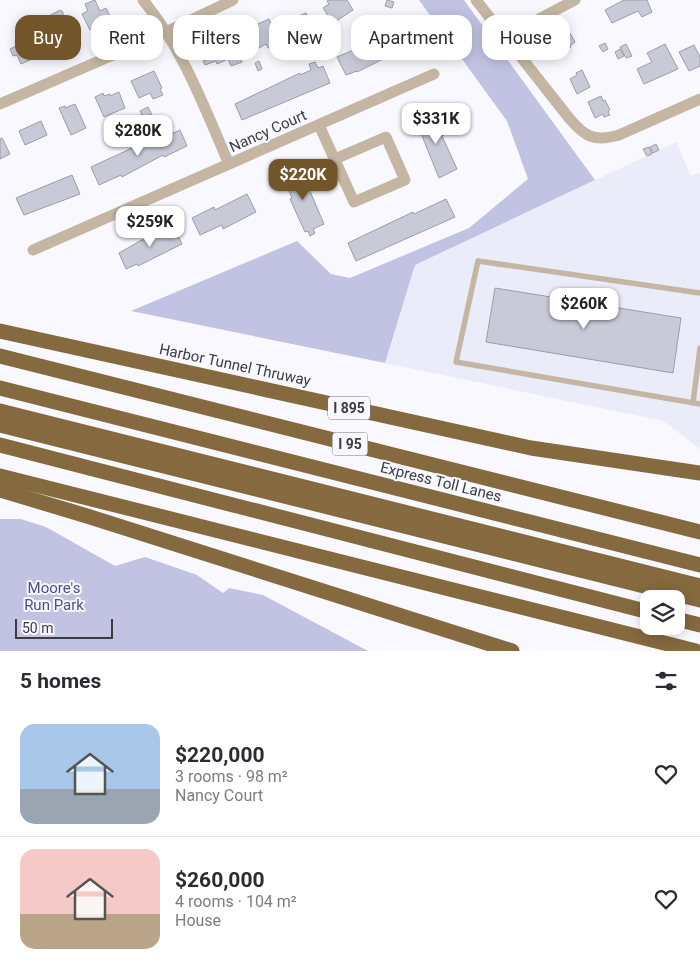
<!DOCTYPE html>
<meta charset="utf-8">
<style>
:root{--surface:#fff;--page:#f7f7f7;--text:#2b2b33;--muted:#7c7c81;--line:#e1e1e2;--accent:#725528}
body{margin:0;font-family:Roboto,sans-serif;background:var(--page);color:var(--text);height:100vh;display:flex;flex-direction:column;font-size:19px;white-space:nowrap}
*{box-sizing:border-box;margin:0}
p{font-size:16px;color:var(--muted)}
.icon{flex:none;width:28px;height:28px;fill:none;stroke:currentColor;stroke-width:2;stroke-linecap:round;stroke-linejoin:round}
.map{position:relative;height:651px;overflow:hidden}
.sheet{display:flex;flex-direction:column;background:var(--surface);flex:1}
.sheet>*{flex:none}
.top-card{position:absolute;left:15px;top:15px;width:670px;height:45px;display:flex;gap:10px}
.tools{position:absolute;left:640px;top:590px;display:grid;gap:10px}
.tools a{display:grid;place-items:center;width:45px;height:45px;border-radius:10px;background:var(--surface);box-shadow:0 2px 12px #0003;font-size:25px}
.scale{position:absolute;left:15px;bottom:12px;width:98px;box-sizing:border-box;padding-left:5px;border:2px solid #3b3b41;border-top:0;font-size:14px;line-height:18px;white-space:nowrap;color:#3b3b41;-webkit-text-stroke:4px #f8f8fe;paint-order:stroke}
.price{position:absolute;translate:-50% -42px;padding:0 11px;border-radius:10px;background:#fff;color:#222;font-size:16px;line-height:32px;filter:drop-shadow(0 1px 2px #0008)}
.price::after{content:'';position:absolute;left:50%;top:30px;width:15px;height:11px;margin-left:-8px;background:inherit;clip-path:polygon(0 0,100% 0,50% 100%)}
.price.current{background:var(--accent);color:#fff}
ul{padding:0;list-style:none}
li{display:flex;align-items:center;gap:15px;height:125px;padding:0 20px}
li+li{border-top:1px solid var(--line)}
li span{display:grid;place-items:center;flex:none;width:140px;height:100px;border-radius:15px;color:#555}
li>.icon{margin-inline-start:auto}
span .icon{width:60px;height:60px;fill:#fffc;stroke-width:1}
li b{font-size:21px}
h2{display:flex;justify-content:space-between;align-items:center;height:60px;padding:0 20px;font-size:21px}
.pill{padding:0 18px;border-radius:15px;background:var(--surface);box-shadow:0 2px 12px #0003;font-size:18px;line-height:45px}
.pill.current{background:var(--accent);color:#fff}
.map>svg:first-child{display:block}
</style>
<div class="map">
<svg width="700" height="651" viewBox="0 0 700 651">
<rect width="100%" height="100%" fill="#f8f8fe"/>
<!-- built -->
<path fill="#ebecf9" d="M676,142L691,176L700,173V449L663,421L385,363L415,265Z"/>
<!-- green -->
<g fill="#c2c3e3">
<path d="M419,0H464L595,180L415,265L385,363L131,311L297,241L331,274L350,278L469,228L528,179L507,121Z"/>
<path d="M0,519H21L46,527L115,566L145,557L197,575L223,593L229,588L263,595L368,651H0Z"/>
</g>
<!-- building -->
<g fill="#c9cad8" stroke="#9c9caa">
<path d="M95,0L100,11L106,8L113,22L101,28L99,25L90,30L82,14L88,11L85,4Z"/>
<path d="M329,0H347L353,10L333,23L323,8L329,4L327,1Z"/>
<path d="M387,0L394,2L392,8L385,6Z"/>
<path d="M624,0H647L652,12L642,17L638,11L612,23L605,10Z"/>
<path d="M60,10L63,12V19L73,39L65,43L63,38L50,44L42,28L53,23L49,16Z"/>
<path d="M306,13L313,29L308,31L311,38L301,43L289,18L295,15L296,17Z"/>
<path d="M269,19L280,43L268,48L266,44L259,48L257,45L255,46L247,29Z"/>
<path d="M404,28L412,47L390,57L389,56L357,72V71L346,75L337,57Z"/>
<path d="M563,32L565,35L570,33L575,42L570,46L571,47L555,56L547,41Z"/>
<path d="M232,38L242,62L231,66L228,59L217,64L216,61L205,65L203,61L213,57L209,48Z"/>
<path d="M29,40L37,57L21,64L17,55L13,56L10,49Z"/>
<path d="M605,43L608,49L603,52L599,46Z"/>
<path d="M626,44L632,56L626,58L620,47Z"/>
<path d="M665,44L678,69L644,84L637,69L652,62L647,53Z"/>
<path d="M694,45L700,57V66L689,71L679,52Z"/>
<path d="M295,46L299,54L293,57L290,49Z"/>
<path d="M620,49L624,56L618,59L615,52Z"/>
<path d="M259,61L262,69L258,71L255,63Z"/>
<path d="M315,62L318,68L323,66L330,83L242,120L235,104L300,73V75L311,70L309,64Z"/>
<path d="M582,70L590,87L577,94L570,79L577,75L576,73Z"/>
<path d="M154,71L162,88L160,89L163,95L153,99L150,93L139,98L131,81Z"/>
<path d="M119,92L125,108L104,117L95,97L103,93L104,96L110,94V96Z"/>
<path d="M601,96L603,101L605,100L610,110L608,112L610,115L604,117L603,114L595,118L588,102Z"/>
<path d="M75,104L86,128L71,135L59,108L65,106V108Z"/>
<path d="M148,107L152,115L144,119L140,111Z"/>
<path d="M434,112L444,135L442,136L457,169L439,178L416,121Z"/>
<path d="M41,121L47,135L25,145L19,131Z"/>
<path d="M180,130L187,146L164,157L163,155L122,177L121,175L99,185L91,167L156,137L158,140Z"/>
<path d="M2,138L10,154L0,159V139Z"/>
<path d="M656,144L659,150L653,153L650,147Z"/>
<path d="M649,147L652,154L647,156L643,149Z"/>
<path d="M300,168L324,224L313,229L315,233L310,236L308,231L305,232L290,199L292,198L283,175Z"/>
<path d="M72,175L80,194L24,215L16,198Z"/>
<path d="M247,194L256,212L223,229L222,225L200,235L192,218L214,207L215,210Z"/>
<path d="M446,199L455,217L356,261L348,243L413,212L414,214Z"/>
<path d="M174,228L182,244L138,266L137,264L126,269L119,253L140,241Z"/>
<path d="M495,288L681,318L673,373L486,342Z"/>
</g>
<g fill="none" stroke-linecap="round" stroke-linejoin="round">
<!-- service -->
<g stroke="#c4b6a3" stroke-width="5.5">
<path d="M700,293L478,261L456,362L700,404"/>
<path d="M693,403L700,348"/>
</g>
<!-- minor -->
<g stroke="#c4b6a3" stroke-width="11">
<path d="M143,0C183,49 204,107 229,164"/>
<path d="M476,0L569,118C585,137 594,142 619,135L700,99"/>
<path d="M505,37L575,0"/>
<path d="M0,104L166,32L233,0"/>
<path d="M319,125L354,202L405,180L386,137L335,159"/>
<path d="M33,250L434,74"/>
</g>
<!-- motorway -->
<g stroke="#85693f" stroke-width="15">
<path d="M0,331L531,448L700,473"/>
<path d="M0,356L700,532"/>
<path d="M0,388L700,565"/>
<path d="M0,411L700,586"/>
<path d="M0,425L700,600"/>
<path d="M0,445L649,612"/>
<path d="M0,476L696,651"/>
<path d="M0,490L87,516L512,651"/>
<path d="M676,619L700,625"/>
</g>
</g>
<g text-anchor="middle" stroke-width="4" stroke-linejoin="round" paint-order="stroke">
<!-- shield labels -->
<g fill="#f8f8fe" stroke="#74747a" stroke-width="1">
<rect x="328" y="396.5" width="42" height="23" rx="4"/>
<rect x="332.5" y="432.5" width="35" height="23" rx="4"/>
</g>
<g font-size="14" font-weight="bold" fill="#3b3b41">
<text x="349" y="413">I 895</text>
<text x="350" y="449">I 95</text>
</g>
<!-- street labels -->
<g font-size="15" fill="#3b3b41" stroke="#f8f8fe">
<text transform="translate(268 131) rotate(-24)" y="5">Nancy Court</text>
<text transform="translate(235 365) rotate(12)" y="5">Harbor Tunnel Thruway</text>
<text transform="translate(441 482) rotate(14)" y="5">Express Toll Lanes</text>
</g>
<!-- park labels -->
<g font-size="15" fill="#4f4c89" stroke="#f8f8fe">
<text x="54" y="593">Moore's<tspan x="54" dy="17">Run Park</tspan></text>
</g>
</g>
</svg>
<div class="tools">
<a><svg class="icon" aria-label="layers" viewBox="0 0 24 24"><path d="M12 4l9 5-9 5-9-5zM3 14l9 5 9-5"/></svg></a>
</div>
<div class="scale">50 m</div>
<b class="price" style="left:436px;top:145px">$331K</b>
<b class="price" style="left:138px;top:157px">$280K</b>
<b class="price current" style="left:303px;top:201px">$220K</b>
<b class="price" style="left:150px;top:248px">$259K</b>
<b class="price" style="left:584px;top:330px">$260K</b>
<div class="top-card">
<a class="pill current">Buy</a>
<a class="pill">Rent</a>
<a class="pill">Filters</a>
<a class="pill">New</a>
<a class="pill">Apartment</a>
<a class="pill">House</a>
</div>
</div>
<section class="sheet">
<h2>5 homes<svg class="icon" aria-label="filters" viewBox="0 0 24 24"><path d="M4 7h16M4 17h16"/><circle cx="9" cy="7" r="2"/><circle cx="15" cy="17" r="2"/></svg></h2>
<ul>
<li><span style="background:linear-gradient(#a9c7e8 65%,#9aa5b1 0)"><svg class="icon" aria-label="home" viewBox="0 0 24 24"><path d="M3 11l9-7 9 7M6 9v11h12V9"/></svg></span><div><b>$220,000</b><p>3 rooms · 98 m²</p><p>Nancy Court</p></div><svg class="icon" aria-label="heart" viewBox="0 0 24 24"><path d="M12 20l-8-8c-3-5 5-10 8-4 3-6 11-1 8 4z"/></svg></li>
<li><span style="background:linear-gradient(#f6c9c9 65%,#b9a48a 0)"><svg class="icon" aria-label="home" viewBox="0 0 24 24"><path d="M3 11l9-7 9 7M6 9v11h12V9"/></svg></span><div><b>$260,000</b><p>4 rooms · 104 m²</p><p>House</p></div><svg class="icon" aria-label="heart" viewBox="0 0 24 24"><path d="M12 20l-8-8c-3-5 5-10 8-4 3-6 11-1 8 4z"/></svg></li>
</ul>
</section>
